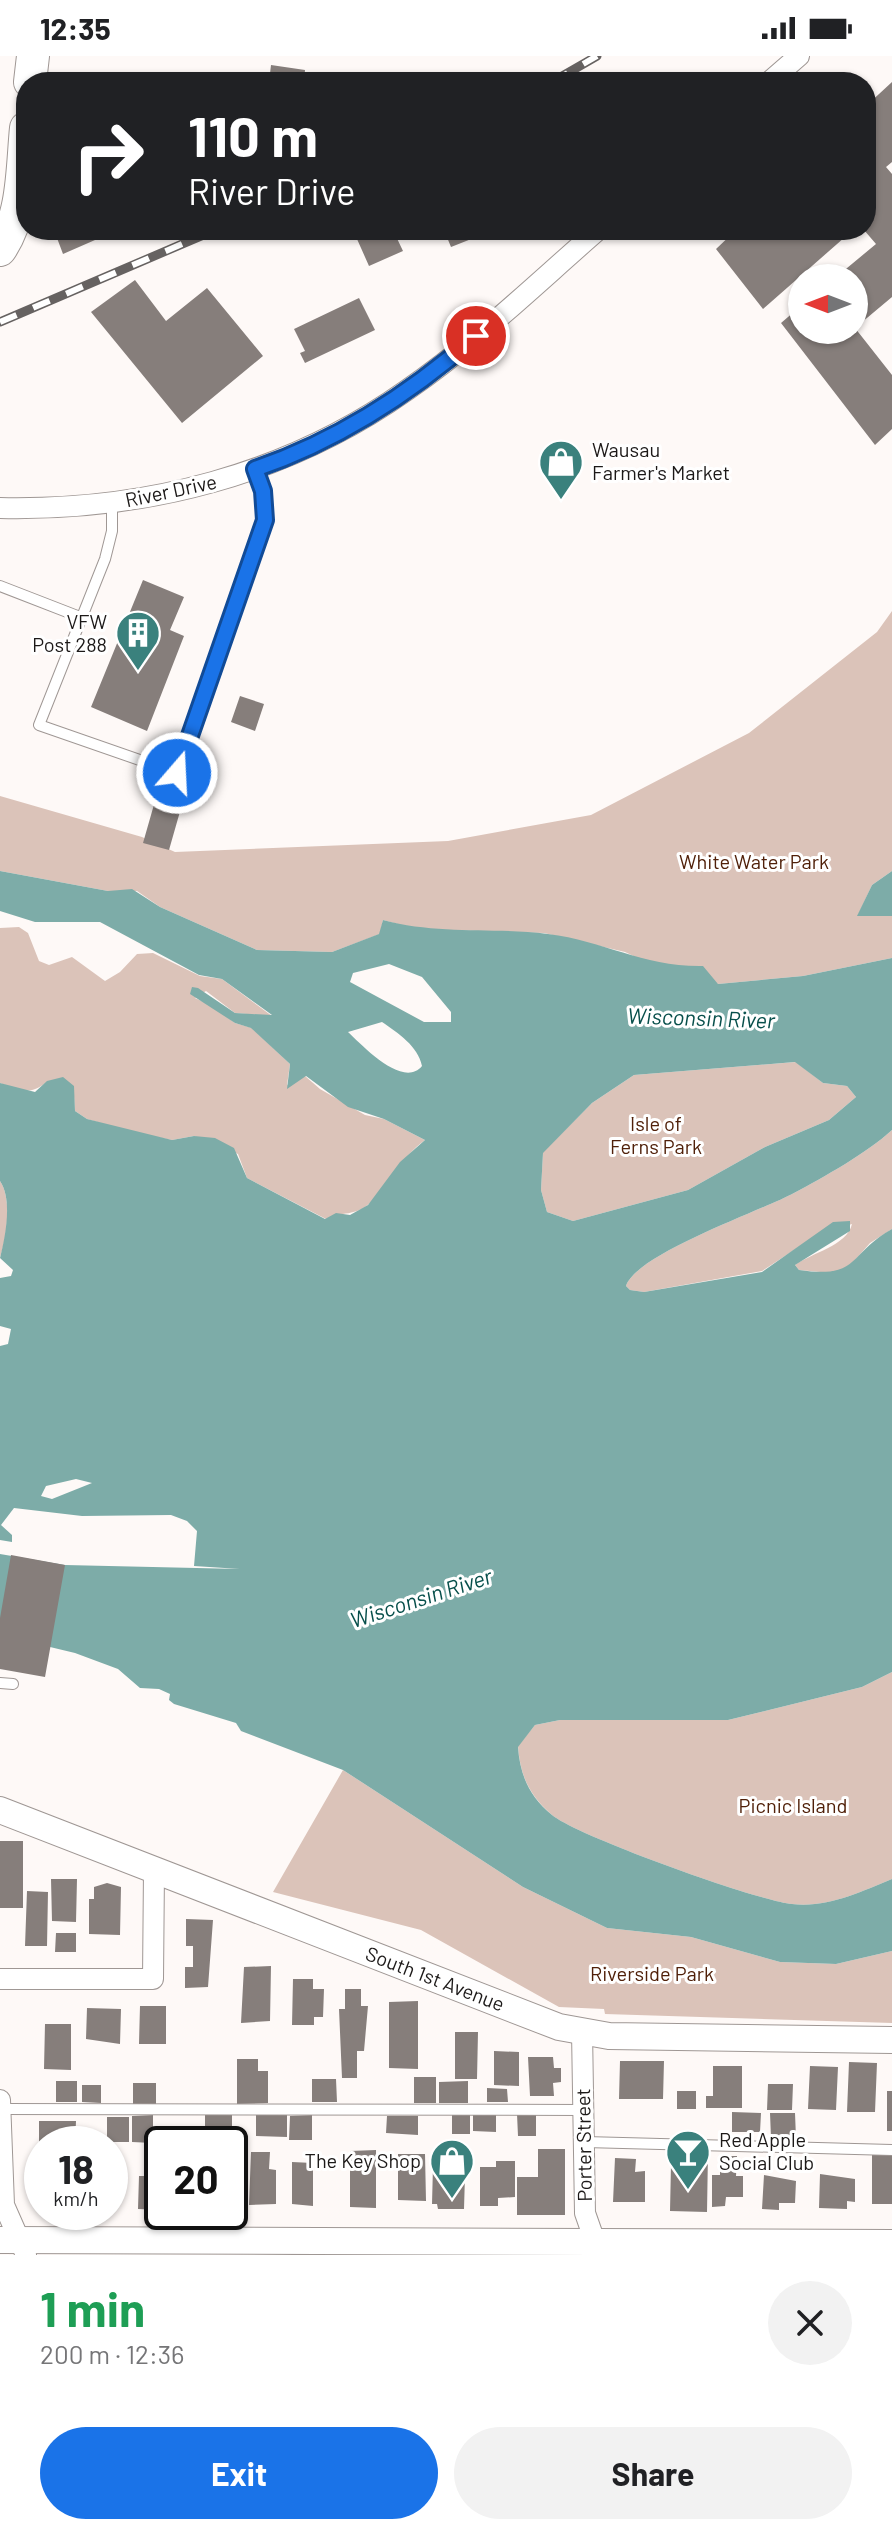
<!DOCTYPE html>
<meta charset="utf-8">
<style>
:root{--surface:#fff;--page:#f2f2f2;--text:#202124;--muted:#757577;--accent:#1a73e8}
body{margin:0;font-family:Barlow,sans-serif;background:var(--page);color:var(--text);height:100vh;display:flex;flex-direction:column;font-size:30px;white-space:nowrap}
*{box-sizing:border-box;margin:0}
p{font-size:26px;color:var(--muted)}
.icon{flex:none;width:44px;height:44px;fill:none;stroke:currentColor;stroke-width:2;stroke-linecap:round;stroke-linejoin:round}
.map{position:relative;height:2199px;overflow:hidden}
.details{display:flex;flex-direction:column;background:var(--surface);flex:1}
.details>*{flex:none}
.hud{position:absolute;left:16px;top:16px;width:860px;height:168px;border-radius:32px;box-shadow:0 2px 6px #0004;background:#202124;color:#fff;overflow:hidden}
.needle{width:52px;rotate:270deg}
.buttons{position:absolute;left:788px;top:208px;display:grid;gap:16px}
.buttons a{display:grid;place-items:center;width:80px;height:80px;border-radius:50%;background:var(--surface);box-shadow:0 2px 6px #0004;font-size:40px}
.speed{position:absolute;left:24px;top:2070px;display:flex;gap:16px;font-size:40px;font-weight:700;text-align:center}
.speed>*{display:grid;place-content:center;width:104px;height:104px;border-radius:50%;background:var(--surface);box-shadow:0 2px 6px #0004;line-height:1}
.speed small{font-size:20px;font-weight:400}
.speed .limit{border:4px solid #111;border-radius:12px;background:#fff;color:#111}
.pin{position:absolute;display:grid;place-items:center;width:68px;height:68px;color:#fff;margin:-34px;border:4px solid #fff;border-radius:50%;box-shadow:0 2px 8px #0007}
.me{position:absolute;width:88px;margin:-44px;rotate:19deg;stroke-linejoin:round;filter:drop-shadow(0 0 6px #0008)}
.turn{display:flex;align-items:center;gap:28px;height:168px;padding:0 40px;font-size:36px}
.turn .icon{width:104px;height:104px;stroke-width:2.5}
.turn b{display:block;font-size:56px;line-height:68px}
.round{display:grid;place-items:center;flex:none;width:84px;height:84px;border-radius:42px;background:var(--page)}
.head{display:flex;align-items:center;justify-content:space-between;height:136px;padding:0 40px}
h1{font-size:48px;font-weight:700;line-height:60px;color:#1e9e55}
.cta{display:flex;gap:16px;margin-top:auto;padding:16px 40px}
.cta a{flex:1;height:92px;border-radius:48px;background:var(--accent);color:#fff;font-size:32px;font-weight:700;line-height:92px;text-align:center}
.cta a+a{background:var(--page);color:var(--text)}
.status{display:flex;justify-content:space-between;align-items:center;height:56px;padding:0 40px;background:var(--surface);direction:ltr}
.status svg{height:22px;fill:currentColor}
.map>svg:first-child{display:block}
.green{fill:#dbc3b9}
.water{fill:#7daca8;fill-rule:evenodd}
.building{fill:#867e7b}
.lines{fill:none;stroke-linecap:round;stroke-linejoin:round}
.service-casing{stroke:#9f9794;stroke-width:12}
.minor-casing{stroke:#9f9794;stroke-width:22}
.tertiary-casing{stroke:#9f9794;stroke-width:28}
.primary-casing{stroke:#9f9794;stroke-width:34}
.service{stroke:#fff;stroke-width:10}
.minor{stroke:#fff;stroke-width:20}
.tertiary{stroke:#fff;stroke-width:26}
.primary{stroke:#fff;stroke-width:32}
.rail-casing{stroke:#666261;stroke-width:9}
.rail{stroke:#fff;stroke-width:6;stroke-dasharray:18;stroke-linecap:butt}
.route-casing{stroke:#114b97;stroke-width:20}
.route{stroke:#1a73e8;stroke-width:14}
.labels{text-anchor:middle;stroke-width:6;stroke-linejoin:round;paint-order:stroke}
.poi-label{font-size:20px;fill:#1c1918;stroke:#fff;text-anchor:start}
.street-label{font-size:20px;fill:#1c1918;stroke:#fff}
.park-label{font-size:20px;fill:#502009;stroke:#fff}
.water-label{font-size:22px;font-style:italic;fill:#074f4b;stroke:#fff}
</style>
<div class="status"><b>12:35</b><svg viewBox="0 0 49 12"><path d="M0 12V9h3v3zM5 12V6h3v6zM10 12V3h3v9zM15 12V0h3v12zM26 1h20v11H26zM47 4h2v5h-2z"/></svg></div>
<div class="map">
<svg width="892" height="2199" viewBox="0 0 892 2199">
<rect width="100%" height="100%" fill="#fef9f7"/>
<path class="green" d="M892,555v260l-20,14 -14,30 34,1v42l-89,18 -85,8 -40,-18 -34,-5 -19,-9 -81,-19 -128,-4 -33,-9 -3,14 -48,18 -75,-2 -97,-43 -23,-16h-29l-108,-20v-75l142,41 33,15 273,-11 143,-26 158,-82 128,-101z
M19,871l9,6 11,28 10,4 23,-8 33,24 15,-9 17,-18 16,-1 47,23 22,3 50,37 -37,-3 -29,-22 -11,7 17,8 23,17 17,5 38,36 -3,21 18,-9 15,13 45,26 19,4 41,21c-25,18 -33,42 -54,62 -15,15 -30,9 -45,17l-79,-41 -9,-24 -44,-18 -22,4 -41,-8 -44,-13 -12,-8 -1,-15 -26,-15c-18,15 -28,10 -48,2v-155z
M796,1006l27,21 24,3 9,11 -27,23 -64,27 -77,43 -115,31 -26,-9 -6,-22 2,-38 49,-49 42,-28z
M892,1074v99l-22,14 -22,25 -17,5 -32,-3 -4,-5c16,-12 52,-19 57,-41l-35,11 -55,36 -118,21 -14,-2 -4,-4c10,-32 135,-75 168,-93 30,-16 73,-40 98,-63z
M0,1125c12,17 7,57 0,76z
M892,1616v207c-32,13 -64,29 -100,25 -34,-3 -215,-68 -240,-89 -23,-20 -32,-40 -34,-69l17,-21 25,-5h168l134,-33z
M343,1714l180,117 84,41 84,9 89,25 56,2 56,-13v72l-287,-9 -1,-5 -45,-2 -138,-77 -148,-38z"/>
<path class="water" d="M0,815l108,20 24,-2 28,18 97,43 75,2 47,-18 4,-14c55,15 109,7 165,14 57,7 95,33 155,32l15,18 85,-8 89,-18v172c-25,23 -68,47 -98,63 -33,18 -158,61 -168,93l4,4 14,2 118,-20 71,-50 17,-1v10l-55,34 4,5c62,9 48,-16 93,-41v443l-30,15 -134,33h-168l-25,5 -17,22c2,28 11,49 34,68 25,21 206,86 240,89 36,4 68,-12 100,-25v72l-56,13 -56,-2 -89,-25 -84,-9 -84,-41 -180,-117 -102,-39 -5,-8 -62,-19 -5,-4 1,-6 -11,-5 -19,-1 -22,-19 -43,-16 -75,-18v-81l65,11 175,4 -46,-3 3,-35 -10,-10 -16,-6 -89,1 -68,-8 -13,17 11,10v7l-12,-2v-194l8,-2 3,-15 -11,-3v-48l11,-2 2,-6 -13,-12c5,-20 13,-58 0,-77v-98l35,9 12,-11 16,-4 11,9 1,25 12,8 85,21 22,-4 21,2 19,10 13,30 78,41 11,-6 14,2 18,-10 32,-43 25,-22 -41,-21 -36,-12 -42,-31 -19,13 3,-25 -39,-36 -16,-5 -45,-29 2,-7 6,1 37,25 37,2 -50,-36 -23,-4 -99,-53h-65l-35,-11zM389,908l33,13 29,35v10h-27l-74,-40 3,-9zM382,966c16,11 36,24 40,44 -19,23 -59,-20 -74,-34zM795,1006l28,21 24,3 9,11 -27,23 -64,27 -77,43 -115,31 -26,-9 -6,-22 2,-37 49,-50 42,-28zM76,1423l16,4 -40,16 -11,-3 5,-10z
M892,815v45h-35l15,-31z"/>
<path class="building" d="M271,9l34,5 -1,12h-35z
M892,26v80l-6,5 6,7v123l-37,31 37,47v54l-17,16 -94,-122 21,-18v25h52v-52h-19l41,-34 -12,-14 2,-124z
M54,174h56l1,3 -48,21z
M353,174h40l10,21 -34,15z
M444,174h50l-43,17z
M736,174h117l-90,79 -47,-60z
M135,224l31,41 41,-33 56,68 -81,67 -91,-111z
M359,242l16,32 -70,33 -5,-10 5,-2 -11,-22z
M143,524l41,17 -14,33 14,6 -37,95 -56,-24z
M240,640l24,8 -9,27 -24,-9z
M159,731l26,7 -16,56 -26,-7z
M11,1499l54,10 -20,112 -45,-8v-51z
M0,1785h23v67h-23z
M51,1823h26l-1,43 -24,-1z
M107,1827l14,4 -1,48 -31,-1v-35h5v-12z
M27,1835l21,1 -1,54h-22z
M186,1863l27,1 -5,67 -23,1v-21h8v-21h-7z
M56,1877h20v19h-21z
M271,1910l-1,55 -29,2 3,-56z
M293,1923h20v10h11l-1,28h-9v8h-22z
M345,1933h16v17h7l-4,45h-7v27h-15l-3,-69h6z
M418,1945v68l-29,-1v-66z
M140,1950h26v38h-27z
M87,1952l34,1 -1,35 -34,-5z
M45,1968h26v46l-27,-1z
M455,1976h23l-1,47h-22z
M494,1995l25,1v34l-25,-1z
M528,2001h25l1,11h7v14l-8,1 1,13h-24z
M237,2003h21v12h10v32l-31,1z
M620,2005h44l-1,38h-44z
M849,2006l28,1 -2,49h-28z
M713,2010h29v42h-36v-12h7z
M810,2010l28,1 -2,43 -28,-1z
M414,2021h22v26h-22z
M312,2023h24l1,23h-25z
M56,2025h21v21h-21z
M468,2025v22h-29v-21z
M133,2027h23v21h-23z
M768,2028h25l-1,26h-25z
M82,2029h19v18l-19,-1z
M487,2032l20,1 1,13h-21z
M677,2035h19v18h-19z
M887,2035h5v40h-5z
M732,2056l29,1 -1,19h-28z
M770,2057h25l1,25h-25z
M256,2058l31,1v22l-31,-1z
M452,2058h18v20h-18z
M473,2058h23v18l-23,-1z
M517,2058h19v22h-18z
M153,2059v28l-21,-1v-26z
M205,2059h27v19l-27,-1z
M312,2059v25h-23l1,-24z
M387,2060h31v19l-32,-2z
M107,2061h22v25h-22z
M39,2065h37l-1,23h-36z
M538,2093h27v66h-48v-38h21z
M376,2094v58l-26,-1v-56z
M251,2096h19l-1,17 7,1v34l-27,1z
M688,2096h20l-1,60 -37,-1 1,-46h16z
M872,2097h20v51h-20z
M398,2098h27l1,47 -28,-1z
M720,2100h17l-1,20h7v21h-17l-1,9 -13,1v-32h8z
M615,2102l21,1 -1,13 10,-1v31h-32z
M496,2105h19v36l-17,1v8h-18v-39h16z
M292,2106l21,1v43l-21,-2z
M433,2110l20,1 -1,8h13l-1,34h-26l-1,-5h-5z
M35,2113h7v41h-7z
M110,2116l8,1v28l-8,-1z
M820,2118l35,5v23l-8,-1v8l-28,-1z
M764,2119l32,6 -1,22h-16v7l-17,-1z
M139,2120h23v34l-24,-1z"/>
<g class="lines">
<g class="service-casing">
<path id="service" d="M112,448v27l-7,28 -66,166 138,48 88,-253 -2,-29 -8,-22
M0,530l80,31
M0,1627l13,1
M0,2053l584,1
M585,2086l307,8"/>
</g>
<g class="minor-casing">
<path id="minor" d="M769,26l30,-26
M0,452c145,3 287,-33 407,-118 68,-47 129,-106 191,-160
M0,1923h153l1,-109
M582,1975l3,182 14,40
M0,2044l4,105 22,50"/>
</g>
<g class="tertiary-casing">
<path id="tertiary" d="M0,1754l559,217 50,9 283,4
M0,2184l892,3"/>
</g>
<g class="primary-casing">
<path id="primary" d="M30,26l3,-26
M0,194c24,-35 22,-82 26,-122"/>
</g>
<use href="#service" class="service"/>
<use href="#minor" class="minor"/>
<use href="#tertiary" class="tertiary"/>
<use href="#primary" class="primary"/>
<g class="rail-casing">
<path id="rail" d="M552,26l45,-26
M0,266l215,-92"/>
</g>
<use href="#rail" class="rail"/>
</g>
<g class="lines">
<g class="route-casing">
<path id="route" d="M177,717l88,-253 -2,-29 -8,-22c82,-28 156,-76 221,-133"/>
</g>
<use href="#route" class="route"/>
</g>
<defs>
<g id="shop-pin" transform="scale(2.3)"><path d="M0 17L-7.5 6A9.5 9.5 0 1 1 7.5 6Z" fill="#3a817d" stroke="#fff"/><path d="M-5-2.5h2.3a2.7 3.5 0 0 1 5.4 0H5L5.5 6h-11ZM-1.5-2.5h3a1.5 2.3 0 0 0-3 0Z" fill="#fff"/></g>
<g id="building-pin" transform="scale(2.3)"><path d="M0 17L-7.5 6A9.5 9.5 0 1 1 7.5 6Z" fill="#3a817d" stroke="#fff"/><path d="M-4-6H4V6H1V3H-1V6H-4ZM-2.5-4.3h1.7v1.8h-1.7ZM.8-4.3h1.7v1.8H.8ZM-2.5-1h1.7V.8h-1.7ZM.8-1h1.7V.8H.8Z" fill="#fff"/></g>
<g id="bar-pin" transform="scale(2.3)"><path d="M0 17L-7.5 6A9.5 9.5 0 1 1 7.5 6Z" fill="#3a817d" stroke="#fff"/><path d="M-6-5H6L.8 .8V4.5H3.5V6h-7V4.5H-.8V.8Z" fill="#fff"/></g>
</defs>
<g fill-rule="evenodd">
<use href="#shop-pin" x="561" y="406"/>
<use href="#building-pin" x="138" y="577"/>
<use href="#bar-pin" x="688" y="2096"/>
<use href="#shop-pin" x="452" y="2105"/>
</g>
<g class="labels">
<g class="poi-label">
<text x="592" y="401">Wausau<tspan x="592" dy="23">Farmer's Market</tspan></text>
<text x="107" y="573" text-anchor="end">VFW<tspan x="107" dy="23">Post 288</tspan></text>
<text x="719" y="2091">Red Apple<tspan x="719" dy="23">Social Club</tspan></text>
<text x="421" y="2112" text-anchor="end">The Key Shop</text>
</g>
<g class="street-label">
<text transform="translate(171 435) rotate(-12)" y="7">River Drive</text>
<text transform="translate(435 1923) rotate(21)" y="7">South 1st Avenue</text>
<text transform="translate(584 2089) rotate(-91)" y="7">Porter Street</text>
</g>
<g class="park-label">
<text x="754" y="813">White Water Park</text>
<text x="656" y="1075">Isle of<tspan x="656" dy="23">Ferns Park</tspan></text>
<text x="793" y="1757">Picnic Island</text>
<text x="652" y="1925">Riverside Park</text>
</g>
<g class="water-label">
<text transform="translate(701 962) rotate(2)" y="8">Wisconsin River</text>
<text transform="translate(421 1542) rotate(-18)" y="8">Wisconsin River</text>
</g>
</g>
</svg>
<div class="buttons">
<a><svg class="needle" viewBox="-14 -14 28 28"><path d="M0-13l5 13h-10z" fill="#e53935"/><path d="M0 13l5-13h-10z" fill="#757577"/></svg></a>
</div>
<div class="speed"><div>18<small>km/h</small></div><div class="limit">20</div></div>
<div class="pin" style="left:476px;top:280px;background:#d93025"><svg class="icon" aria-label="arrive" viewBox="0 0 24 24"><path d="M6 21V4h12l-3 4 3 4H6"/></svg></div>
<svg class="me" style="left:177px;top:717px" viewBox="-20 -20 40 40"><circle r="17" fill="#1a73e8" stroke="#fff" stroke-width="3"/><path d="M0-11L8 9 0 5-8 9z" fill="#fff"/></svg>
<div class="hud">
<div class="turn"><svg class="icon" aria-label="right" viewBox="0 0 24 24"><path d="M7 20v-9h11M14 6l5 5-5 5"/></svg><div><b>110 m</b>River Drive</div></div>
</div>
</div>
<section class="details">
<div class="head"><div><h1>1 min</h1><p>200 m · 12:36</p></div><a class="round"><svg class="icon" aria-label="close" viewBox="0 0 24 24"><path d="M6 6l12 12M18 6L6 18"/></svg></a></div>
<div class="cta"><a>Exit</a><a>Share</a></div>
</section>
